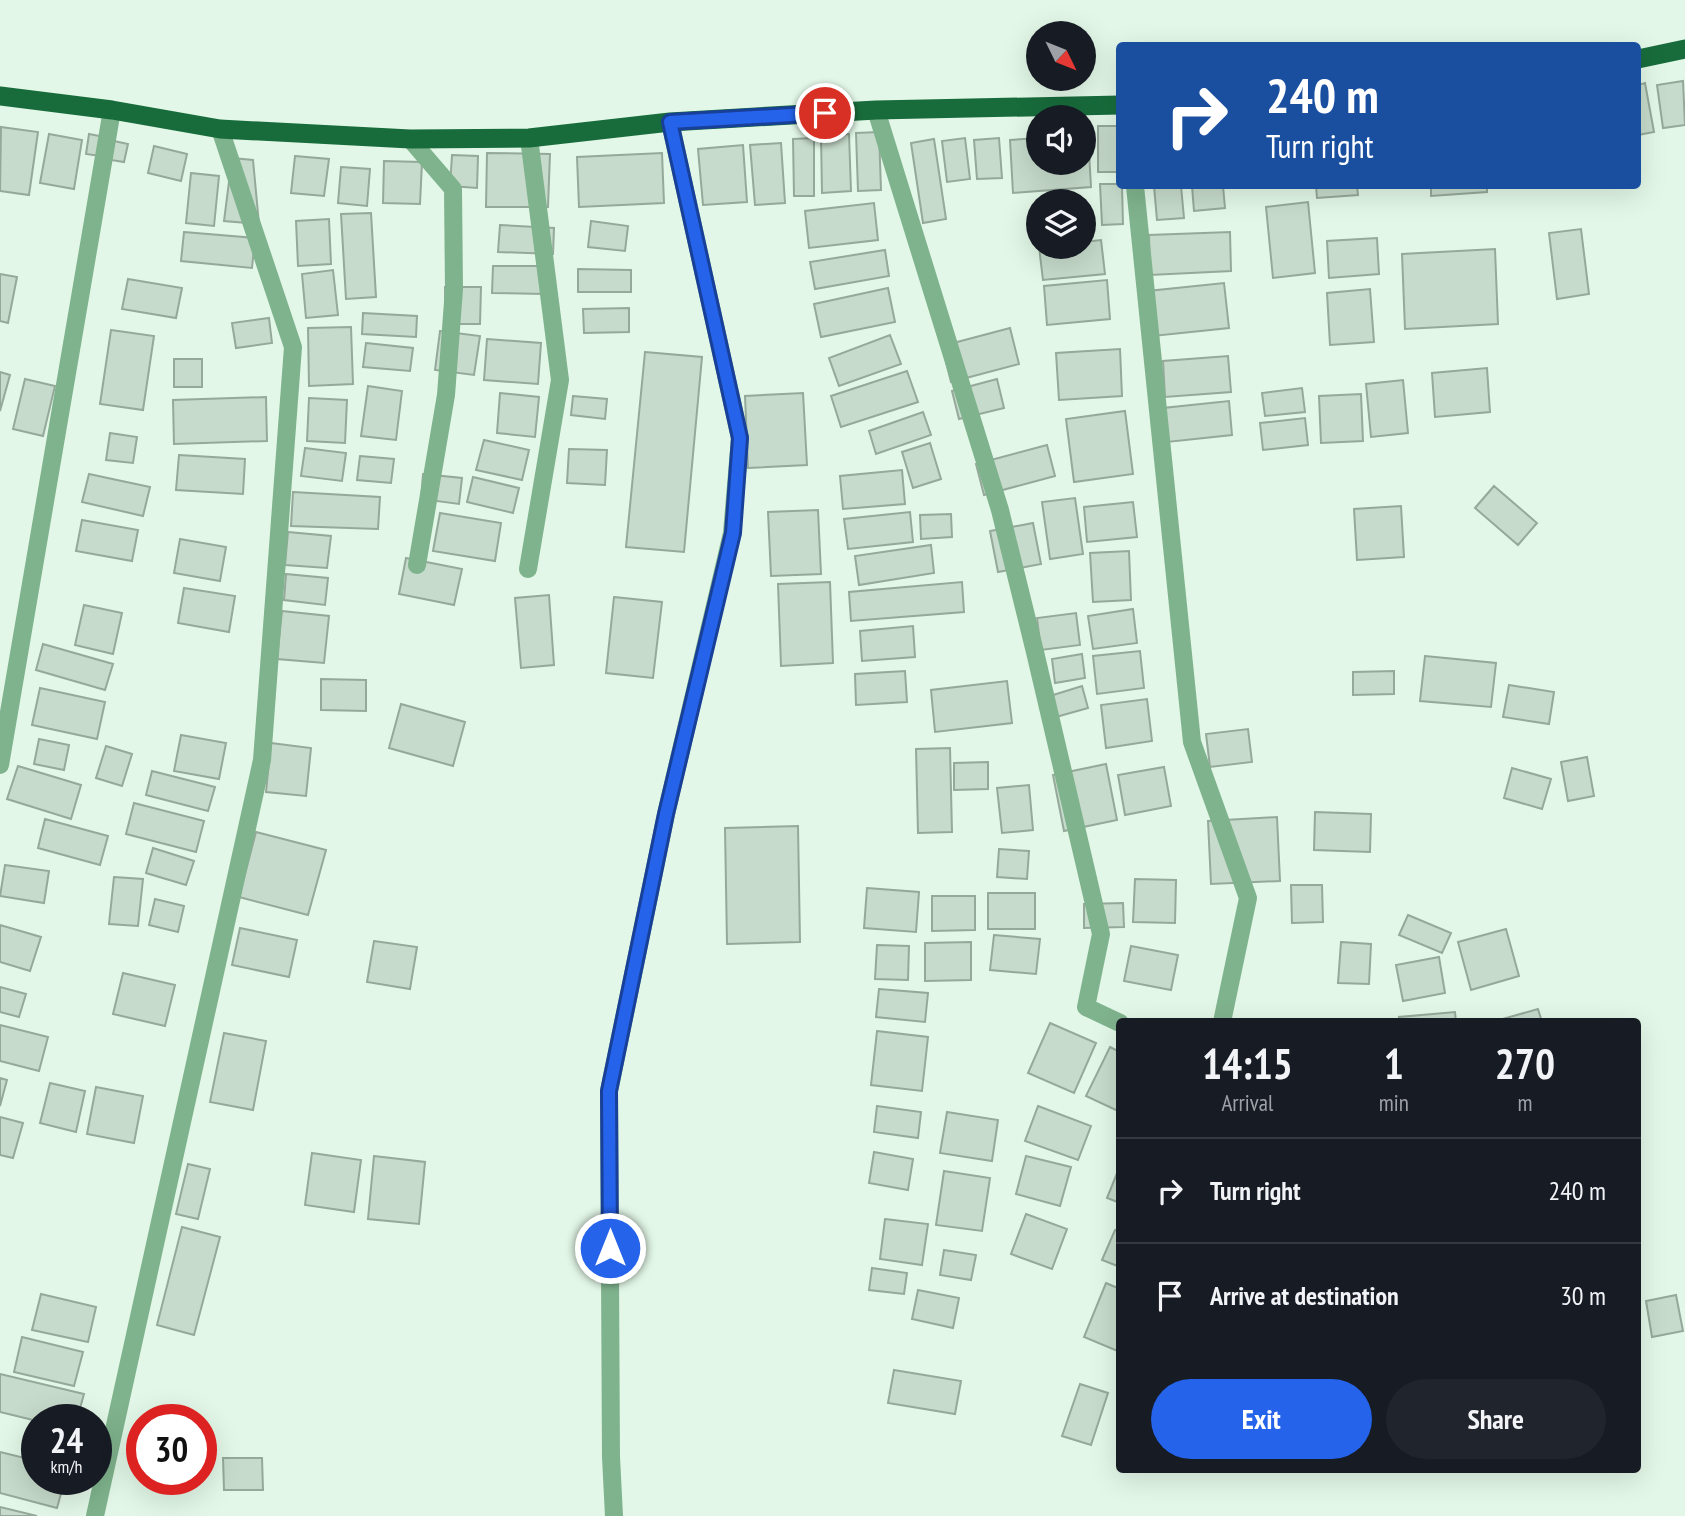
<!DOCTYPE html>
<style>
:root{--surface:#171b24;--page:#20242c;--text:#f1f3f6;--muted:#9ea1a6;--line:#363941;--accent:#2563eb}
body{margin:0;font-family:"PT Sans Narrow",sans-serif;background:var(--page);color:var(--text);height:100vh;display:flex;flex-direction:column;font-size:26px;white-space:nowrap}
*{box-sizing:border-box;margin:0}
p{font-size:23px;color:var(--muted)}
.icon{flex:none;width:38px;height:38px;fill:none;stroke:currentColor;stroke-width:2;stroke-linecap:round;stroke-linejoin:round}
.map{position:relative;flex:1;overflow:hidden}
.drawer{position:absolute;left:1116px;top:1018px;width:525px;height:455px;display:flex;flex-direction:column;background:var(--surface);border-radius:7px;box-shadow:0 7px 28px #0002}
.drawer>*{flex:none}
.top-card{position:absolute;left:1116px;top:42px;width:525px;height:147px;border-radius:7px;box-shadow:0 7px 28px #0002;background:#1a4fa0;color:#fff;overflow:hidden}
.needle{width:46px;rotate:133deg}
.controls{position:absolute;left:1026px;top:21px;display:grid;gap:14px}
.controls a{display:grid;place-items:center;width:70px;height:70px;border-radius:50%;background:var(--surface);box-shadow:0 7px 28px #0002;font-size:35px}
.speed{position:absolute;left:21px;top:1404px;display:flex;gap:14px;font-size:35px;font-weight:700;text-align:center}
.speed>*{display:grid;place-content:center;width:91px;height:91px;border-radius:50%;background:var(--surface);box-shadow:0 7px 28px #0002;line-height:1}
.speed small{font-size:18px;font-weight:400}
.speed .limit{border:10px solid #d22;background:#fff;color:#111}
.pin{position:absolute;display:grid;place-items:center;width:60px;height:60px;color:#fff;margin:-30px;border:4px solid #fff;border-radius:50%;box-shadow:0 2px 7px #0007}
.me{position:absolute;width:77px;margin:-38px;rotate:0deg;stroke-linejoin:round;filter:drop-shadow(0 0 5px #0008)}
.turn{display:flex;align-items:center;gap:24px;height:147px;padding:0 35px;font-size:32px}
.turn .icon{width:91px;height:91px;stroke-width:2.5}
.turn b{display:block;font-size:49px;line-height:60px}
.eta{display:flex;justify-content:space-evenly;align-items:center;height:119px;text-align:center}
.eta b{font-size:42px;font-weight:700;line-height:49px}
.primary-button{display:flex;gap:14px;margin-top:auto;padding:14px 35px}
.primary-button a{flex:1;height:80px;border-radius:42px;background:var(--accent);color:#fff;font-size:28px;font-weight:700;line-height:80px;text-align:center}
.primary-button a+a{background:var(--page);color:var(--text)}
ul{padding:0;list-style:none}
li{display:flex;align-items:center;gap:21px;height:105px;padding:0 35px;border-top:2px solid var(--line)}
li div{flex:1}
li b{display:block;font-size:26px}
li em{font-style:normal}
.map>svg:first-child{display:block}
.building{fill:#c6dbcb;stroke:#95a99a;stroke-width:2}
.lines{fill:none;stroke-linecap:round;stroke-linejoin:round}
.minor{stroke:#7fb38d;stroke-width:18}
.trunk{stroke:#186c3c;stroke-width:19}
.route-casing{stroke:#184099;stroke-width:18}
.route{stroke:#2563eb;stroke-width:12}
</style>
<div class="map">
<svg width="1685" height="1516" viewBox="0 0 1685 1516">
<rect width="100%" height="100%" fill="#e2f7e7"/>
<path class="building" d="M1683,81l2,44 -22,3 -6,-43z
M1645,83l9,49 -16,3v-50z
M1098,126h22v46h-22z
M1,127l37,5 -9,63 -29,-4z
M879,132l2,58 -23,1 -2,-58z
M49,134l33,6 -8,49 -34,-6z
M89,134l21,4 -3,19 -21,-3z
M849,134l2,57 -29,2 -1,-57z
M1083,135h5l3,52 -78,6 -3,-53 28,-2v25h45z
M814,138v58h-20l-1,-57z
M965,138l5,41 -23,3 -5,-41z
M999,138l3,40 -25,1 -3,-39z
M934,139l12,80 -23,4 -12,-80z
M114,141l14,3 -4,18 -13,-2z
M781,143l4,60 -30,2 -5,-60z
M743,145l4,57 -44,3 -5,-56z
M154,146l33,8 -6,27 -33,-8z
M487,153l63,1 -2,53h-62z
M662,153l2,50 -85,4 -2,-50z
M452,155l26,1 -1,32 -27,-2z
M295,156l34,3 -5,37 -33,-3z
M232,158l21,2 6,64 -35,-3z
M384,161l38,1 -2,42 -37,-1z
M341,167l29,2 -3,37 -29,-3z
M191,173l28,3 -5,50 -28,-3z
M1100,184h20l2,2 1,38 -21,1z
M1154,186h27l3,32 -27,2z
M1192,186h31l2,22 -31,3z
M1316,186h41l1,9 -41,3z
M1431,186h56v6l-56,4z
M1308,202l7,71 -42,5 -7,-71z
M874,203l4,37 -69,8 -4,-37z
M371,213l5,84 -30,2 -5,-85z
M329,219l2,45 -33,2 -2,-45z
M591,221l37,5 -3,25 -37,-4z
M500,225l54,3 -1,26 -55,-2z
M1581,229l8,65 -32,5 -8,-66z
M184,232l71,6 -3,30 -71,-7z
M1230,232l1,39 -81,4 -1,-40z
M1377,238l2,36 -50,4 -2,-37z
M1101,240l4,34 -62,6 -4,-33h44v-5z
M1495,249l3,75 -93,5 -3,-75z
M885,250l4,26 -74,13 -5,-27z
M493,266h52v28l-53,-1z
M578,269l53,1v22h-53z
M333,270l5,45 -32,3 -4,-44z
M0,274l17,3 -9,46 -8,-2z
M128,279l54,9 -6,30 -54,-9z
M1107,280l3,39 -63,6 -3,-39z
M1224,283l5,45 -76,8 -5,-45z
M445,287h36l-1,37h-35z
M888,288l7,34 -74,15 -7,-33z
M1370,289l4,53 -44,3 -3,-52z
M629,308v24l-45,1 -1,-24z
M363,313l54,3 -1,21 -54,-3z
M269,318l3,25 -36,5 -4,-25z
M351,327l2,57 -44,2 -1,-58z
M1010,328l9,36 -68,18 -9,-36z
M111,330l43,6 -11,74 -43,-6z
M440,331l40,5 -6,39 -39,-5z
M890,335l11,29 -62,22 -10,-28z
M487,339l54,4 -3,41 -54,-4z
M366,343l47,5 -3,23 -47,-4z
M1120,349l2,47 -63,4 -3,-47z
M645,352l57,5 -18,195 -58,-5z
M1228,356l3,36 -66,5 -2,-36z
M174,359h28v28h-28z
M1487,368l3,44 -55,5 -3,-44z
M907,371l11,31 -77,25 -10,-31z
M0,372l10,3 -10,36z
M25,379l30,7 -12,50 -30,-7z
M997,379l7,29 -45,11 -7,-28z
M1403,380l5,53 -37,4 -5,-53z
M368,386l34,5 -6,49 -35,-4z
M1302,388l3,24 -40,4 -3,-23z
M500,393l39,4 -4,40 -38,-4z
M803,393l4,72 -59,3 -3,-72z
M1361,394l2,47 -42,2 -2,-47z
M573,396l34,3 -2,20 -34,-4z
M266,397l1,44 -93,3 -1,-44z
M309,398l38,2 -2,43 -38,-2z
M1229,401l3,34 -65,7 -4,-34z
M1125,411l8,63 -59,8 -8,-63z
M923,412l8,23 -55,19 -7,-23z
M1305,418l3,27 -45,5 -3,-27z
M110,433l27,4 -4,26 -27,-3z
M484,440l45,10 -7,30 -46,-10z
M930,443l11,36 -28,9 -11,-36z
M1047,445l8,31 -71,19 -8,-31z
M305,448l41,5 -4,28 -41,-5z
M569,449l38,1 -2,35 -38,-2z
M179,455l66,4 -2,35 -67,-4z
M360,456l34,3 -3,24 -34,-3z
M902,470l3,34 -62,5 -3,-33z
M89,474l61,13 -7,29 -61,-14z
M423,474l39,4 -3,26 -38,-5z
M473,477l46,11 -6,25 -46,-11z
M1494,486l43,37 -19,22 -43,-37z
M293,492l87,5 -2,32 -87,-3z
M1075,498l8,56 -33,5 -8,-57z
M1133,502l4,35 -50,5 -3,-35z
M1401,506l3,51 -47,3 -3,-51z
M818,510l3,64 -50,2 -3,-64z
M910,512l3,30 -65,7 -4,-30z
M440,513l61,10 -6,38 -62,-10z
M951,514l1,23 -31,2 -1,-24z
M82,520l56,10 -6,31 -56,-10z
M1033,523l8,41 -43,8 -8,-41z
M288,532l43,4 -4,32 -42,-3z
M180,539l46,8 -6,34 -46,-8z
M931,545l3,28 -75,12 -4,-29z
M1129,551l2,49 -38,2 -3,-49z
M406,558l56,11 -8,36 -55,-11z
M286,574l42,4 -3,27 -41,-5z
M830,582l3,81 -52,3 -3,-82z
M962,582l2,30 -113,9 -2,-29z
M184,588l51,8 -6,36 -51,-9z
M549,595l5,70 -33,3 -6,-70z
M614,597l48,5 -9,76 -47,-5z
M84,605l38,8 -9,41 -38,-9z
M1133,609l4,34 -44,6 -5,-33z
M282,611l47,5 -5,47 -47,-4z
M1076,613l4,32 -39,5 -4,-32z
M913,626l2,31 -53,4 -2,-30z
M43,644l70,20 -8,26 -69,-20z
M1140,651l4,37 -47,6 -4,-38z
M1082,654l3,24 -30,5 -3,-24z
M1425,656l71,7 -5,44 -71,-6z
M905,671l2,31 -51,3 -1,-31z
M1394,671v23l-41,1v-23z
M321,679l45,1v31l-45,-1z
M1007,681l5,42 -77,9 -4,-42z
M1509,685l45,7 -5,32 -46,-7z
M1082,686l6,22 -32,9 -6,-21z
M40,688l65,14 -8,37 -65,-14z
M1147,699l5,42 -46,7 -5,-43z
M401,704l64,18 -12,44 -64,-18z
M1248,729l4,33 -42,5 -4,-33z
M181,735l45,8 -7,36 -45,-8z
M39,739l30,6 -5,25 -30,-6z
M271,743l40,5 -5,48 -40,-4z
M106,746l26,8 -10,32 -26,-8z
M950,748l2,84 -34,1 -2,-84z
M1587,757l7,39 -26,5 -7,-39z
M988,762v27l-34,1v-27z
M1106,764l11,56 -53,11 -11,-56z
M18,766l63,19 -10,34 -64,-20z
M1164,767l7,39 -46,9 -7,-40z
M1512,768l39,11 -9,30 -38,-11z
M152,771l63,16 -7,24 -62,-16z
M1029,785l4,45 -31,3 -5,-45z
M134,803l70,18 -8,31 -70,-18z
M1315,812l56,2 -1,38 -56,-2z
M1277,817l3,64 -69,3 -3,-63z
M45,819l63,17 -8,29 -62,-17z
M798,826l2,116 -73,2 -2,-116z
M256,832l70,18 -18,65 -69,-18z
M153,848l41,13 -8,24 -40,-12z
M999,849l30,2 -2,28 -30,-2z
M5,865l44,6 -5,32 -44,-7z
M114,877l29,2 -5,47 -29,-2z
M1135,879l41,1 -1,43 -42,-1z
M1291,885h31l1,37 -31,1z
M867,888l52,4 -3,40 -52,-4z
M988,893h47v36h-47z
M932,896h43v34l-43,1z
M155,899l29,7 -6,26 -29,-7z
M1123,903l1,24 -40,1v-24z
M1408,915l43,18 -9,20 -43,-18z
M0,925l41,12 -11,34 -30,-9z
M240,928l57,12 -8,37 -57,-12z
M1506,929l13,47 -48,14 -13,-48z
M994,935l46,4 -4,35 -46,-4z
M374,941l43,6 -7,42 -43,-7z
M971,942v38l-46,1v-38z
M1341,942l30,2 -2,40 -31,-1z
M877,945l32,1 -1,34 -33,-1z
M1131,946l47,9 -7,35 -47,-9z
M1439,957l6,36 -42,8 -7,-36z
M123,973l52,12 -10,41 -52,-12z
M0,987l26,7 -7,23 -19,-5z
M879,989l49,4 -3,29 -49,-5z
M1538,1009l4,13h-50z
M1455,1012l1,10h-56l-1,-5z
M1050,1023l46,20 -22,50 -46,-20z
M0,1025l48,12 -9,34 -39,-10z
M877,1031l51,6 -6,54 -51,-6z
M224,1033l42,8 -13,69 -43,-8z
M1110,1047l10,5v60l-34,-16z
M0,1078l7,2 -7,26z
M50,1083l35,8 -9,41 -36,-9z
M96,1087l47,9 -9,47 -47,-9z
M877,1106l44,6 -3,26 -44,-6z
M1038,1106l53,20 -13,34 -53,-19z
M947,1112l51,8 -6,41 -52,-8z
M0,1117l23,6 -10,35 -13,-3z
M874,1152l39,7 -5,31 -39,-7z
M312,1153l49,7 -7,52 -49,-7z
M374,1156l51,6 -6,62 -51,-5z
M1026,1156l45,11 -11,39 -44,-12z
M188,1164l22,5 -12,50 -22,-5z
M1120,1166v37l-13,-5z
M944,1171l46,7 -8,53 -46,-6z
M1026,1214l41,15 -15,40 -41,-15z
M885,1219l43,5 -6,41 -42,-6z
M182,1227l38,10 -26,98 -37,-10z
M1115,1230l5,2v35l-18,-7z
M944,1250l32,5 -5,25 -31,-5z
M872,1268l35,5 -3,21 -35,-4z
M1106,1283l14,6v63l-36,-15z
M918,1290l41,8 -6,30 -41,-9z
M41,1294l55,13 -8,35 -56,-12z
M1676,1295l7,36 -31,6 -6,-36z
M22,1337l61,15 -9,34 -60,-14z
M894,1370l67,11 -6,33 -67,-11z
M0,1374l84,20 -7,25 -40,2 -37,-9z
M1080,1384l28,9 -17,52 -29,-9z
M0,1452l37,9v18h28l-8,29 -57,-15z
M223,1458h39l1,32h-39z
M0,1507l37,9h-37z"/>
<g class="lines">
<path class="minor" d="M876,110l124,400 35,142 66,282 -15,73 34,16
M410,139l43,50 1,100 -8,106 -29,170
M1135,186l57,556 56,156 -26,124
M528,569l32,-189 -31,-242
M0,765l112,-655
M95,1516l167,-756 31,-413 -73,-218
M614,1516l-3,-59 -2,-366 57,-277 66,-281 8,-95 -70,-316"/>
<path class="trunk" d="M1638,59l47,-10
M0,96l112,14 108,19 190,10 119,-1 141,-16 206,-12 244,-5"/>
</g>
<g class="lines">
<g class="route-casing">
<path id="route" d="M610,1248l-1,-157 57,-277 67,-281 7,-95 -70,-316 155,-9"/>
</g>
<use href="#route" class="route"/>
</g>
</svg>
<div class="controls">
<a><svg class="needle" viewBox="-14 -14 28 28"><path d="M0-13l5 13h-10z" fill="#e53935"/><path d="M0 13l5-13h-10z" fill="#9ea1a6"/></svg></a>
<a><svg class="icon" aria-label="sound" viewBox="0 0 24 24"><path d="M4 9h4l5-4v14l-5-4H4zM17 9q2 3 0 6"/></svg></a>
<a><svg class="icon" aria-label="layers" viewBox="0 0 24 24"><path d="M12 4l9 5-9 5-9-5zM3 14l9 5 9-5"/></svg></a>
</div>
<div class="speed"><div>24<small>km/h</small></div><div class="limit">30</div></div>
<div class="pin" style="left:825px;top:113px;background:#d93025"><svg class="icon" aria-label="arrive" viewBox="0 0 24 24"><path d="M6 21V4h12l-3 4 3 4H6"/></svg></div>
<svg class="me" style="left:610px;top:1248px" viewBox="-20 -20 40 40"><circle r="17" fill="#2563eb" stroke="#fff" stroke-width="3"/><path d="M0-11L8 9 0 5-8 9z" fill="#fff"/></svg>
<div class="top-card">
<div class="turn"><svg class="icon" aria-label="right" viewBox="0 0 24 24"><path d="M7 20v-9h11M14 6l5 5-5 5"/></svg><div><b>240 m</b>Turn right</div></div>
</div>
<section class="drawer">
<div class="eta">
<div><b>14:15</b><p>Arrival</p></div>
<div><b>1</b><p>min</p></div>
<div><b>270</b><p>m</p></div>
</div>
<ul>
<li><svg class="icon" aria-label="right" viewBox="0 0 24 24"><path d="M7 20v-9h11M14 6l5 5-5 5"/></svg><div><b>Turn right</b></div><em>240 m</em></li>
<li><svg class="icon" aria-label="arrive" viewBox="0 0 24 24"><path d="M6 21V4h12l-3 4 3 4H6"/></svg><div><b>Arrive at destination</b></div><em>30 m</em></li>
</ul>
<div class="primary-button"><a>Exit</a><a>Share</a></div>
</section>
</div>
